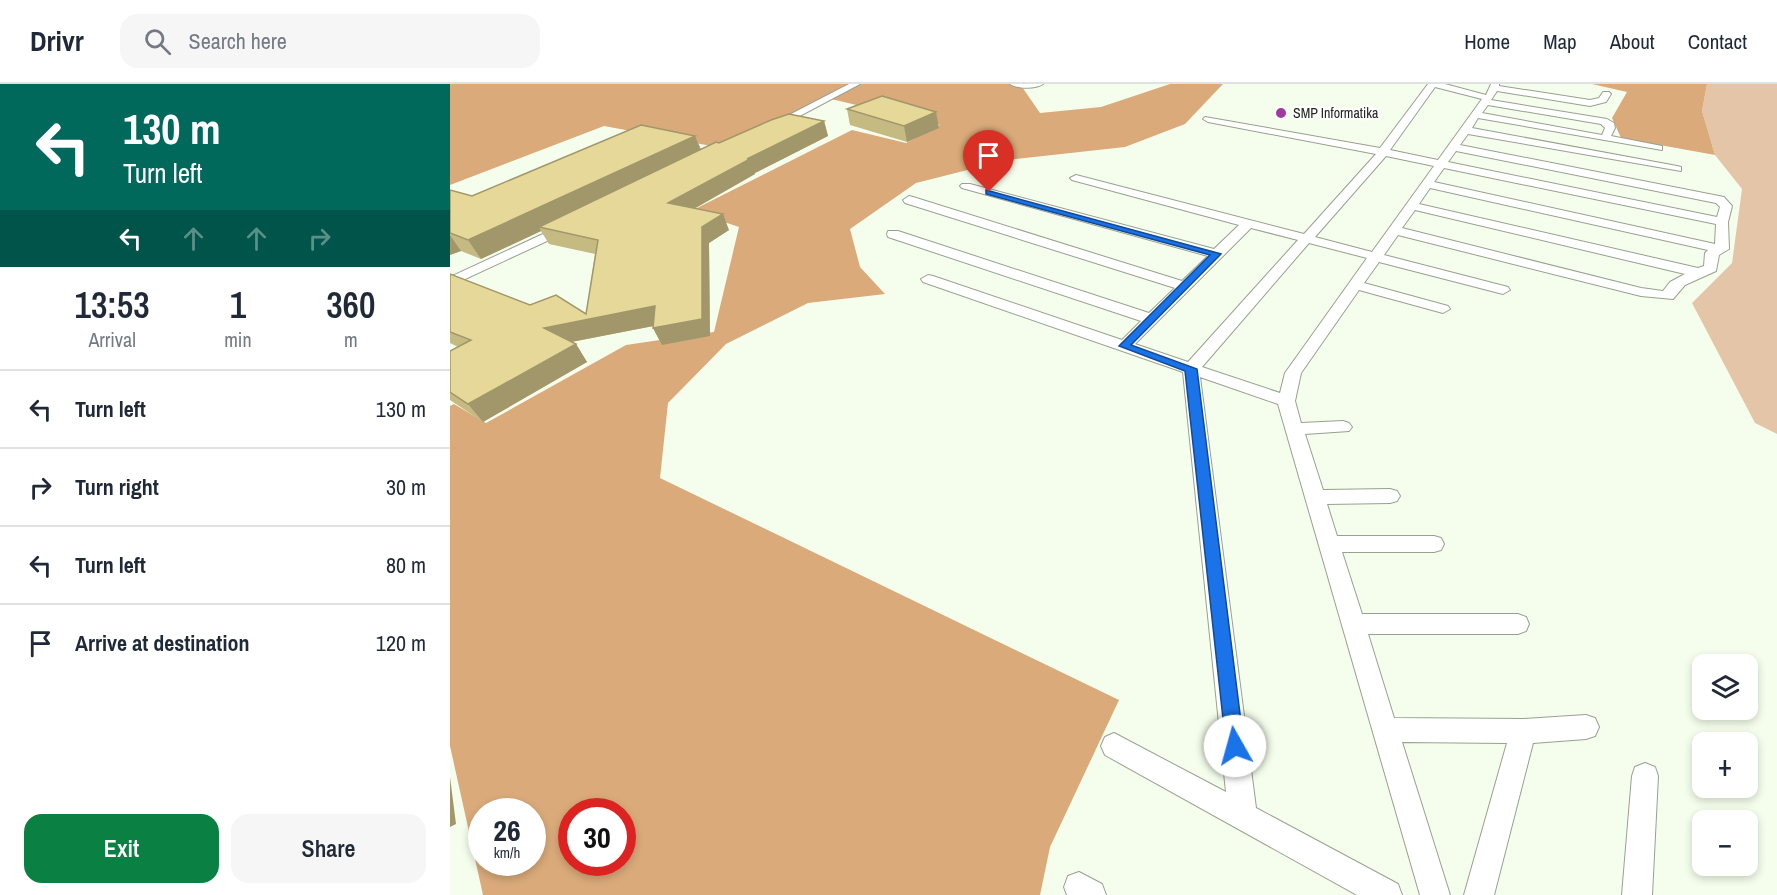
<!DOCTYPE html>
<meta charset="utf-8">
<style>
:root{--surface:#fff;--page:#f6f6f7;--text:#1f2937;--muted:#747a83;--line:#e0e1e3;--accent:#0b8043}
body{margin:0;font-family:"Archivo Narrow",sans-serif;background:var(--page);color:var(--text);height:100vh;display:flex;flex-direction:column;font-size:22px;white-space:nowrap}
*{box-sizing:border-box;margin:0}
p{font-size:20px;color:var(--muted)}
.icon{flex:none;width:33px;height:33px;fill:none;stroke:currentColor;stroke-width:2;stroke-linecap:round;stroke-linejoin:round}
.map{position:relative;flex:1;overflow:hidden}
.drawer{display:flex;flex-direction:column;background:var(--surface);width:450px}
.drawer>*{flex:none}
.hud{background:#00695c;color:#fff;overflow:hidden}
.tools{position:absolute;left:1242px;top:570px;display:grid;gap:12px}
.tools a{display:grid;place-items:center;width:66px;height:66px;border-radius:12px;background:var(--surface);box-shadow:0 3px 9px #0003;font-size:30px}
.speed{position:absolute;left:18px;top:714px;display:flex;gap:12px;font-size:30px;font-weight:700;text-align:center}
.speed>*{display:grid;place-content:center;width:78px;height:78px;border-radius:50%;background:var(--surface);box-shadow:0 3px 9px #0003;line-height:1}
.speed small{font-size:15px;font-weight:400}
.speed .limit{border:9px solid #d22;background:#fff;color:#111}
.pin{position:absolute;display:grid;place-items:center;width:51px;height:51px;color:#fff;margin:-62px -26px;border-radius:50% 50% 50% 0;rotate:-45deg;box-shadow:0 0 6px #0007}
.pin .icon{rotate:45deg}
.me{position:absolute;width:66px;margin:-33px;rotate:353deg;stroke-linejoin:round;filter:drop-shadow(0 0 4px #0008)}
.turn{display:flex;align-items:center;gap:21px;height:126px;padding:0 24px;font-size:27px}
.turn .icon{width:78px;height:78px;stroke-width:2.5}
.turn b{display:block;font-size:42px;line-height:51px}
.lanes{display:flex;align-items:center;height:57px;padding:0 24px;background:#0003;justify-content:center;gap:30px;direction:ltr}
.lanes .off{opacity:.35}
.eta{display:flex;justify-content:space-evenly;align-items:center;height:102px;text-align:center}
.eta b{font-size:36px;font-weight:600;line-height:42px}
.cta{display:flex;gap:12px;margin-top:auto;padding:12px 24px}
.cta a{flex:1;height:69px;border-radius:18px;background:var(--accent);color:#fff;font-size:24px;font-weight:600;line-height:69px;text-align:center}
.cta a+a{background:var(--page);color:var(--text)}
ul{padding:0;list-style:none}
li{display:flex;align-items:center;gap:18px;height:78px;padding:0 24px;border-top:2px solid var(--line)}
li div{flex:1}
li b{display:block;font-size:22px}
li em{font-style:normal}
header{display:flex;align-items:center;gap:36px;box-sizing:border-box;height:84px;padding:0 30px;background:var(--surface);border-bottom:2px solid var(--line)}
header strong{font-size:28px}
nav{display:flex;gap:33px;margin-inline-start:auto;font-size:21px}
.search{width:420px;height:54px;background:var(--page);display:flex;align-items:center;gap:15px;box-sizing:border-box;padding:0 21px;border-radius:18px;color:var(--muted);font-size:22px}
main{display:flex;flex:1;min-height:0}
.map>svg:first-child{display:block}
.green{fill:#e5c5a7}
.forest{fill:#daaa7a;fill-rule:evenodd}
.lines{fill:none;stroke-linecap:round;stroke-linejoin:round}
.street-casing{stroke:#98a190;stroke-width:2}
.street{fill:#fff;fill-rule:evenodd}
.wall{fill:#c6ba83}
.shaded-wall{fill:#a1976a}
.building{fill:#e6d898;stroke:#a1976a;stroke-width:1.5}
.route{fill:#1a73e8;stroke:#114b97;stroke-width:1.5}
.poi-dot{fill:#a13a9e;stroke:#fff;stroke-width:2}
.labels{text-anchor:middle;stroke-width:4.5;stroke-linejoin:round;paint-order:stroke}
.far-poi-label{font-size:14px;fill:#22251e;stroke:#fff;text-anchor:start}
</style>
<header>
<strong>Drivr</strong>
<div class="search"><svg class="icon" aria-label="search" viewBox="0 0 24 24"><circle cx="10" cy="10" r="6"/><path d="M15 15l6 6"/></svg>Search here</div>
<nav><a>Home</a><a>Map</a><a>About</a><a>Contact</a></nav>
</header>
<main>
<section class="drawer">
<div class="hud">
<div class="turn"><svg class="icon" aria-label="left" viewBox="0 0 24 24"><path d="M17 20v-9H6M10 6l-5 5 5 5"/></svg><div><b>130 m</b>Turn left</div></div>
<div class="lanes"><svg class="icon" aria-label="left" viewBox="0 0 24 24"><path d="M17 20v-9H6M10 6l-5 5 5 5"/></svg><svg class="icon off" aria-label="ahead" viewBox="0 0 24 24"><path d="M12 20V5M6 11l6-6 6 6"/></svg><svg class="icon off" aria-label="ahead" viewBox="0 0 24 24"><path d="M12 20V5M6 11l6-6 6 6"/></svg><svg class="icon off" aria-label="right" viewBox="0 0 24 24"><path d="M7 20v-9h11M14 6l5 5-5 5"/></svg></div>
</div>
<div class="eta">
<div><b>13:53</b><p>Arrival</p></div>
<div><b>1</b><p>min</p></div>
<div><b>360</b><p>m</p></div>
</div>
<ul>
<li><svg class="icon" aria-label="left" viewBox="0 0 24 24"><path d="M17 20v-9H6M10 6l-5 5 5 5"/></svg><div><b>Turn left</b></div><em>130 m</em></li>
<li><svg class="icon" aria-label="right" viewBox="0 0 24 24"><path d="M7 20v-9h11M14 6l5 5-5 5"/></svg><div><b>Turn right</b></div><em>30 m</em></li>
<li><svg class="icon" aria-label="left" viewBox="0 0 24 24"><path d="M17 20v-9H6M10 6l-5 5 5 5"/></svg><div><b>Turn left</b></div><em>80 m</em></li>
<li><svg class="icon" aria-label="arrive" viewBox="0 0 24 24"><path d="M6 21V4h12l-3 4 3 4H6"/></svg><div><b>Arrive at destination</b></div><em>120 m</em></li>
</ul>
<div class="cta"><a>Exit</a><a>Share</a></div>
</section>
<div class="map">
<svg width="1327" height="811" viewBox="0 0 1327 811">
<rect width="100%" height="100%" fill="#f5feec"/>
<path class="green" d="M1257,0h70v350l-22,-11 -63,-120 40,-40 10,-74 -27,-34 -13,-44z"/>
<path class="forest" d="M0,0h570l20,29 61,-6 69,-23h53l-38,40 -60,23 -118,13 -91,23 -66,46 10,38 25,27 -77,9 -82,41 -58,59 -8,75 459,222 -69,147 -10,48h-557l-33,-149v-340l4,-2 32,19 140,-78 88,-13 25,-105 -48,-16 161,-81 54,13 34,-18 -113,-27 -105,50 -118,-22 -154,59zM32,728h50v50h-50zM122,728h50v50h-50z
M1142,0h115l-5,27 13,44 -94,-17 -9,-20 15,-26z"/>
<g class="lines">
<g class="street-casing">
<path id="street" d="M399,0h11l-83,44 -9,-2z
M560,0h33c-7,5 -26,5 -33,0z
M978,0h17l41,11 5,-11h8v2l91,14 9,-2 4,-6h6l2,2 -5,8 -16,4 -93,-15 -6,9 116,19 7,4 1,5 -4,8 51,10v4l-184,-32 -6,10 205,38 4,1v4l-213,-37 -8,11 264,52 8,9 -4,16 1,27 -10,6 -3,16 -31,14 -12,14 -32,-3 -243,-61 -14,20 124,32 2,3 -7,4 -124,-32 -15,21 84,23 2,3 -7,4 -84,-23 -58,83 -6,28 6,22 42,-2 6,2 3,4 -3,4 -44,3 18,56 67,-1 7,2 3,5 -3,5 -7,2 -63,1 10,32h97l7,2 3,6 -3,6 -7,2h-92l20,62h156l8,3 3,7 -3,7 -8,3h-150l26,84 129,1 63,-4 9,3 4,9 -4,9 -9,3 -53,4 -39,152h-30l43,-152 -105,-1 48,153h-30l-142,-491 -78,-27 56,431 142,76 4,11h-45l-252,-140 -4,-9 4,-9 9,-4 112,59 -43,-420 -260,-90 -2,-3 7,-4 5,1 189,64 19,-19 -253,-84 -1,-3 1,-3h10l251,82 26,-25 -270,-85 -2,-3 6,-4 4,1 269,84 26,-25 -246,-68 -2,-2 2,-2h8l244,65 25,-24 -167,-45 -2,-2 6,-3 228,59 72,-80 -168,-32 -5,-3 2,-2 175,31zM985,3l47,12 -44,61 -48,-10zM1038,21l113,19 4,4 -3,7 -120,-22zM1006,67l260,52 4,4 -3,10 -269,-55zM936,72l48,10 -62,86 -57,-15zM994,84l272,56 -1,20 -281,-62zM980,104l278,62 -3,3 -1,13 -6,2 -279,-64zM965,126l270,64 -15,8 -7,9 -22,-3 -239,-60zM801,144l47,12 -110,122 -53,-18zM859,159l58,15 -82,115 -5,20 -78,-26z
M119,138l6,4 -2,3 -123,57v-9z
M1195,679l10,4 3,9 -6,119h-30l10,-119 3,-9z
M629,788l23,12 4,11h-39l-3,-8 4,-11z"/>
</g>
<use href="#street" class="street"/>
</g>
<path class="wall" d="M397,25l92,19 -32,14 -57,-17z
M374,37l4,15 -73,37v1l-61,35 35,21 -20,13 1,93 -48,9 -9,-17v-2l-81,16 4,2 11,18 -104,60 -33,-22v-49l8,-4 -8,-4v-69l80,31 56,9 9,-60 -46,-10 -8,-13 -60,28 -20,-8 -11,4v-65l22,6 223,-60 6,13 18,-6z"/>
<path class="shaded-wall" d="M486,28l3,16 -32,14 -3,-16z
M374,37l4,15 -73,37v1l-79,45 -8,-16 79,-44z
M245,52l7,17 -163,74 2,4 -60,28 -13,-19z
M273,130l6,16 -20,13 1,93 -48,9 -9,-17 49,-101z
M0,151l11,16 -11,4z
M205,222l9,18 -109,21 -11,-17z
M126,260l11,18 -104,60 -15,-18z
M0,693l6,47 -6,3z"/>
<path class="building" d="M432,12l54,16 -32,14 -57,-17z
M339,30l35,7 -77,38h3l-82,44 55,11 -21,13v92l-49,9 2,-22 -111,22 32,16 -108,60 -18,-12v-41l21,-11 -21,-8v-58l80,31 26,-10 30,19 12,-74 -59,-13 177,-85 3,1 52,-23z
M191,41l54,11 -227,104 -18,-7v-43l22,6z"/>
<path class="route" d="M536,106l235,64 -90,91 66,24 47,377 -2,6 -7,3 -6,-3 -3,-6 -41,-375 -66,-25 91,-91 -224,-61z"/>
<circle class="poi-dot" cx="831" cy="29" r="6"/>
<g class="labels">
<g class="far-poi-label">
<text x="843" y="34">SMP Informatika</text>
</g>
</g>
</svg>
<div class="tools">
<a><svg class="icon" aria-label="layers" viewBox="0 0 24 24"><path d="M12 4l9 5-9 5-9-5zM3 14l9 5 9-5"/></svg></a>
<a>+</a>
<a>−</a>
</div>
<div class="speed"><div>26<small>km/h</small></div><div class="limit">30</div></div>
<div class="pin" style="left:539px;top:108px;background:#d93025"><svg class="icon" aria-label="arrive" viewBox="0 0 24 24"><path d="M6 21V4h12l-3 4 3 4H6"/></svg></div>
<svg class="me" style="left:785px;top:662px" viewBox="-20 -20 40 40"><circle r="19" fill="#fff"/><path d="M0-13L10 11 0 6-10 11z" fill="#1a73e8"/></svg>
</div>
</main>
